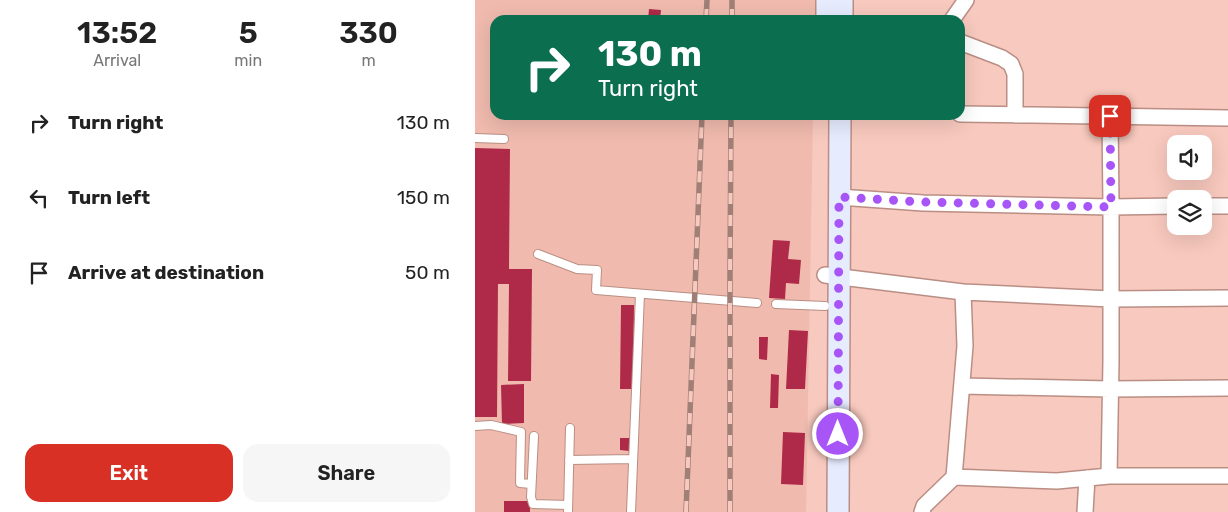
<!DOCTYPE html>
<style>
:root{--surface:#fff;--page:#f6f6f6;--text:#222;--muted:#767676;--accent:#d93025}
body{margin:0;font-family:Rubik,sans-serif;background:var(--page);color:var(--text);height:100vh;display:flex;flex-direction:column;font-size:19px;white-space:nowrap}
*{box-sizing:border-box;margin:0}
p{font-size:16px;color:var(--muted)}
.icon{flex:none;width:28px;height:28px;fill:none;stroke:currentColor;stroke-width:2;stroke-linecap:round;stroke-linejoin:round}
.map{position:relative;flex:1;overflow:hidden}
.drawer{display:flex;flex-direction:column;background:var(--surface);width:475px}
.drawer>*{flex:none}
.guide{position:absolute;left:15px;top:15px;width:475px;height:105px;border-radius:15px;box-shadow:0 5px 20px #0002;background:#0b6e4f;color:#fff;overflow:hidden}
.controls{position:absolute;left:692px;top:135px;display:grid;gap:10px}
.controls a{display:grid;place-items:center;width:45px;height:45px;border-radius:10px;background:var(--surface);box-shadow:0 5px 20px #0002;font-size:25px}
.pin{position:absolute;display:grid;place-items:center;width:42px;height:42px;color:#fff;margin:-21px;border-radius:10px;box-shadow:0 2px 8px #0006}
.me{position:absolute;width:55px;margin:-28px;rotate:0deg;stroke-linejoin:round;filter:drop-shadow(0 0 4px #0008)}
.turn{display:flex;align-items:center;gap:18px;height:105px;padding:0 25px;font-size:22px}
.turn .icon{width:65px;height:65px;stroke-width:2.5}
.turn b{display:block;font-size:35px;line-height:42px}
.eta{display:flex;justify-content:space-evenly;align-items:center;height:85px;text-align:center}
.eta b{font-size:30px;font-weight:600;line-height:35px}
.button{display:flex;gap:10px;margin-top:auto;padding:10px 25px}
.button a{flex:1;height:58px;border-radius:15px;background:var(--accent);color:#fff;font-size:20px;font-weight:600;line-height:58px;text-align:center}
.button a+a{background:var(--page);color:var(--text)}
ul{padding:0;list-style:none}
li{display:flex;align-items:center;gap:15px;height:75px;padding:0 25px}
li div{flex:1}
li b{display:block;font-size:19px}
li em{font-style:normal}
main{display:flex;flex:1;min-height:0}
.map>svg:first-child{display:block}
.built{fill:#f0baae}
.building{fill:#ae2a48}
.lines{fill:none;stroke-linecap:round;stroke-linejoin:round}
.lane-casing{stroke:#ba8e84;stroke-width:10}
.street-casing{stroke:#ba8e84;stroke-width:18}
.secondary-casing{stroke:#ba8e84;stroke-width:24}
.lane{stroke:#fff;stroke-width:8}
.street{stroke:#fff;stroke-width:15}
.secondary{stroke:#e6ebfe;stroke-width:21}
.rail-casing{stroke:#a07f77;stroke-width:5.5}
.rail{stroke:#f8c9be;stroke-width:4;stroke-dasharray:11;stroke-linecap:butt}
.route{stroke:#a855f7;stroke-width:9;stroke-dasharray:0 16.2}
</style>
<main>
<section class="drawer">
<div class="eta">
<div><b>13:52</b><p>Arrival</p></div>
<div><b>5</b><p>min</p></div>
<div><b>330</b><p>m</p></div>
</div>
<ul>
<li><svg class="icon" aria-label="right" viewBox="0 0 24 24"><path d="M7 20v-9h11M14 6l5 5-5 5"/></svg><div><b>Turn right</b></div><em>130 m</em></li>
<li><svg class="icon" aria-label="left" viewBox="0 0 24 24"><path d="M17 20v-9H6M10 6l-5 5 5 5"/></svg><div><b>Turn left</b></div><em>150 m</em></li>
<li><svg class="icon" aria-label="arrive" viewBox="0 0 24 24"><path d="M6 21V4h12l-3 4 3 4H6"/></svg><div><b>Arrive at destination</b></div><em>50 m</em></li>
</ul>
<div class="button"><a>Exit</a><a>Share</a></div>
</section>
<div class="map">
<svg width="753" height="512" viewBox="0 0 753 512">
<rect width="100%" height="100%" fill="#f8c9be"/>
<path class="built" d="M0,0h340v20h-320v95h318l-7,397h-331z"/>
<path class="building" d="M174,9l12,1 -1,10h-12z
M0,148l35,1 -1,120h23l-1,112h-23l1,-97h-11l-1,133h-22z
M298,240l17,1 -2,18 13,1 -2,24 -13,-1 -1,16 -16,-1z
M146,305h13l-1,84h-13z
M314,330l19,1 -3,58h-19z
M284,337h9l-1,23 -8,-1z
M296,374l8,1 -1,33h-8z
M49,384v39l-22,1 -1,-39z
M308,432l22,1 -2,52 -22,-1z
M145,438h10l-1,13 -9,-1z
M29,501h26v11h-26z"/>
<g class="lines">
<g class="lane-casing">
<path id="lane" d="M0,138l29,1
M63,254l39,15 20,1 -1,20 161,13
M301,304l49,2
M0,426l16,-1 30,7 -1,51 11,1
M59,436l-3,61 2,7 35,1
M94,460l64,-1
M93,512l2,-84
M156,512l9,-218"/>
</g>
<g class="street-casing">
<path id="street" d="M477,20l14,-20
M485,42l42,16 9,6 4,10v41
M485,114l268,4
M364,197l84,6 188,4 -1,-91
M729,206h24
M350,275l138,17 2,54 -11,131 103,4 52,-5 2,-115v-154l65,-1
M488,292l148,7 117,-1
M487,386l148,3 118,-1
M634,476h119
M447,512l2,-6 30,-29
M610,512l2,-34"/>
</g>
<g class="secondary-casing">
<path id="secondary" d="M352,20v-20
M367,20v-20
M363,512l2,-397"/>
</g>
<use href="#lane" class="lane"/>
<use href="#street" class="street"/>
<use href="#secondary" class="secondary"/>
<g class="rail-casing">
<path id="rail" d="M231,20l1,-20
M257,20v-20
M211,512l16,-397
M255,512v-235l1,-162"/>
</g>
<use href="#rail" class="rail"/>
</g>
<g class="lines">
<path class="route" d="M363,434l1,-237 84,5 188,5 -1,-91"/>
</g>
</svg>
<div class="controls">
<a><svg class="icon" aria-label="sound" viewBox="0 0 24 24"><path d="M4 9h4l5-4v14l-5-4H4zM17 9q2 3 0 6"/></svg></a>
<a><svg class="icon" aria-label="layers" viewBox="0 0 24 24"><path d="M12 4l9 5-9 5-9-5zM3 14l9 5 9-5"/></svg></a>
</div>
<div class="pin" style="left:635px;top:116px;background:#d93025"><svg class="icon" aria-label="arrive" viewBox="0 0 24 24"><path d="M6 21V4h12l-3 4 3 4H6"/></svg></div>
<svg class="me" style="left:363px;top:434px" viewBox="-20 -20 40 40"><circle r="17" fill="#a855f7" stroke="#fff" stroke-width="3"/><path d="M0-11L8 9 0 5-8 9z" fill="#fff"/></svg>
<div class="guide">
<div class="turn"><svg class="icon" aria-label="right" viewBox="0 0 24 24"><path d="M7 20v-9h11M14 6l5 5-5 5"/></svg><div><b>130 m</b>Turn right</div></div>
</div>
</div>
</main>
